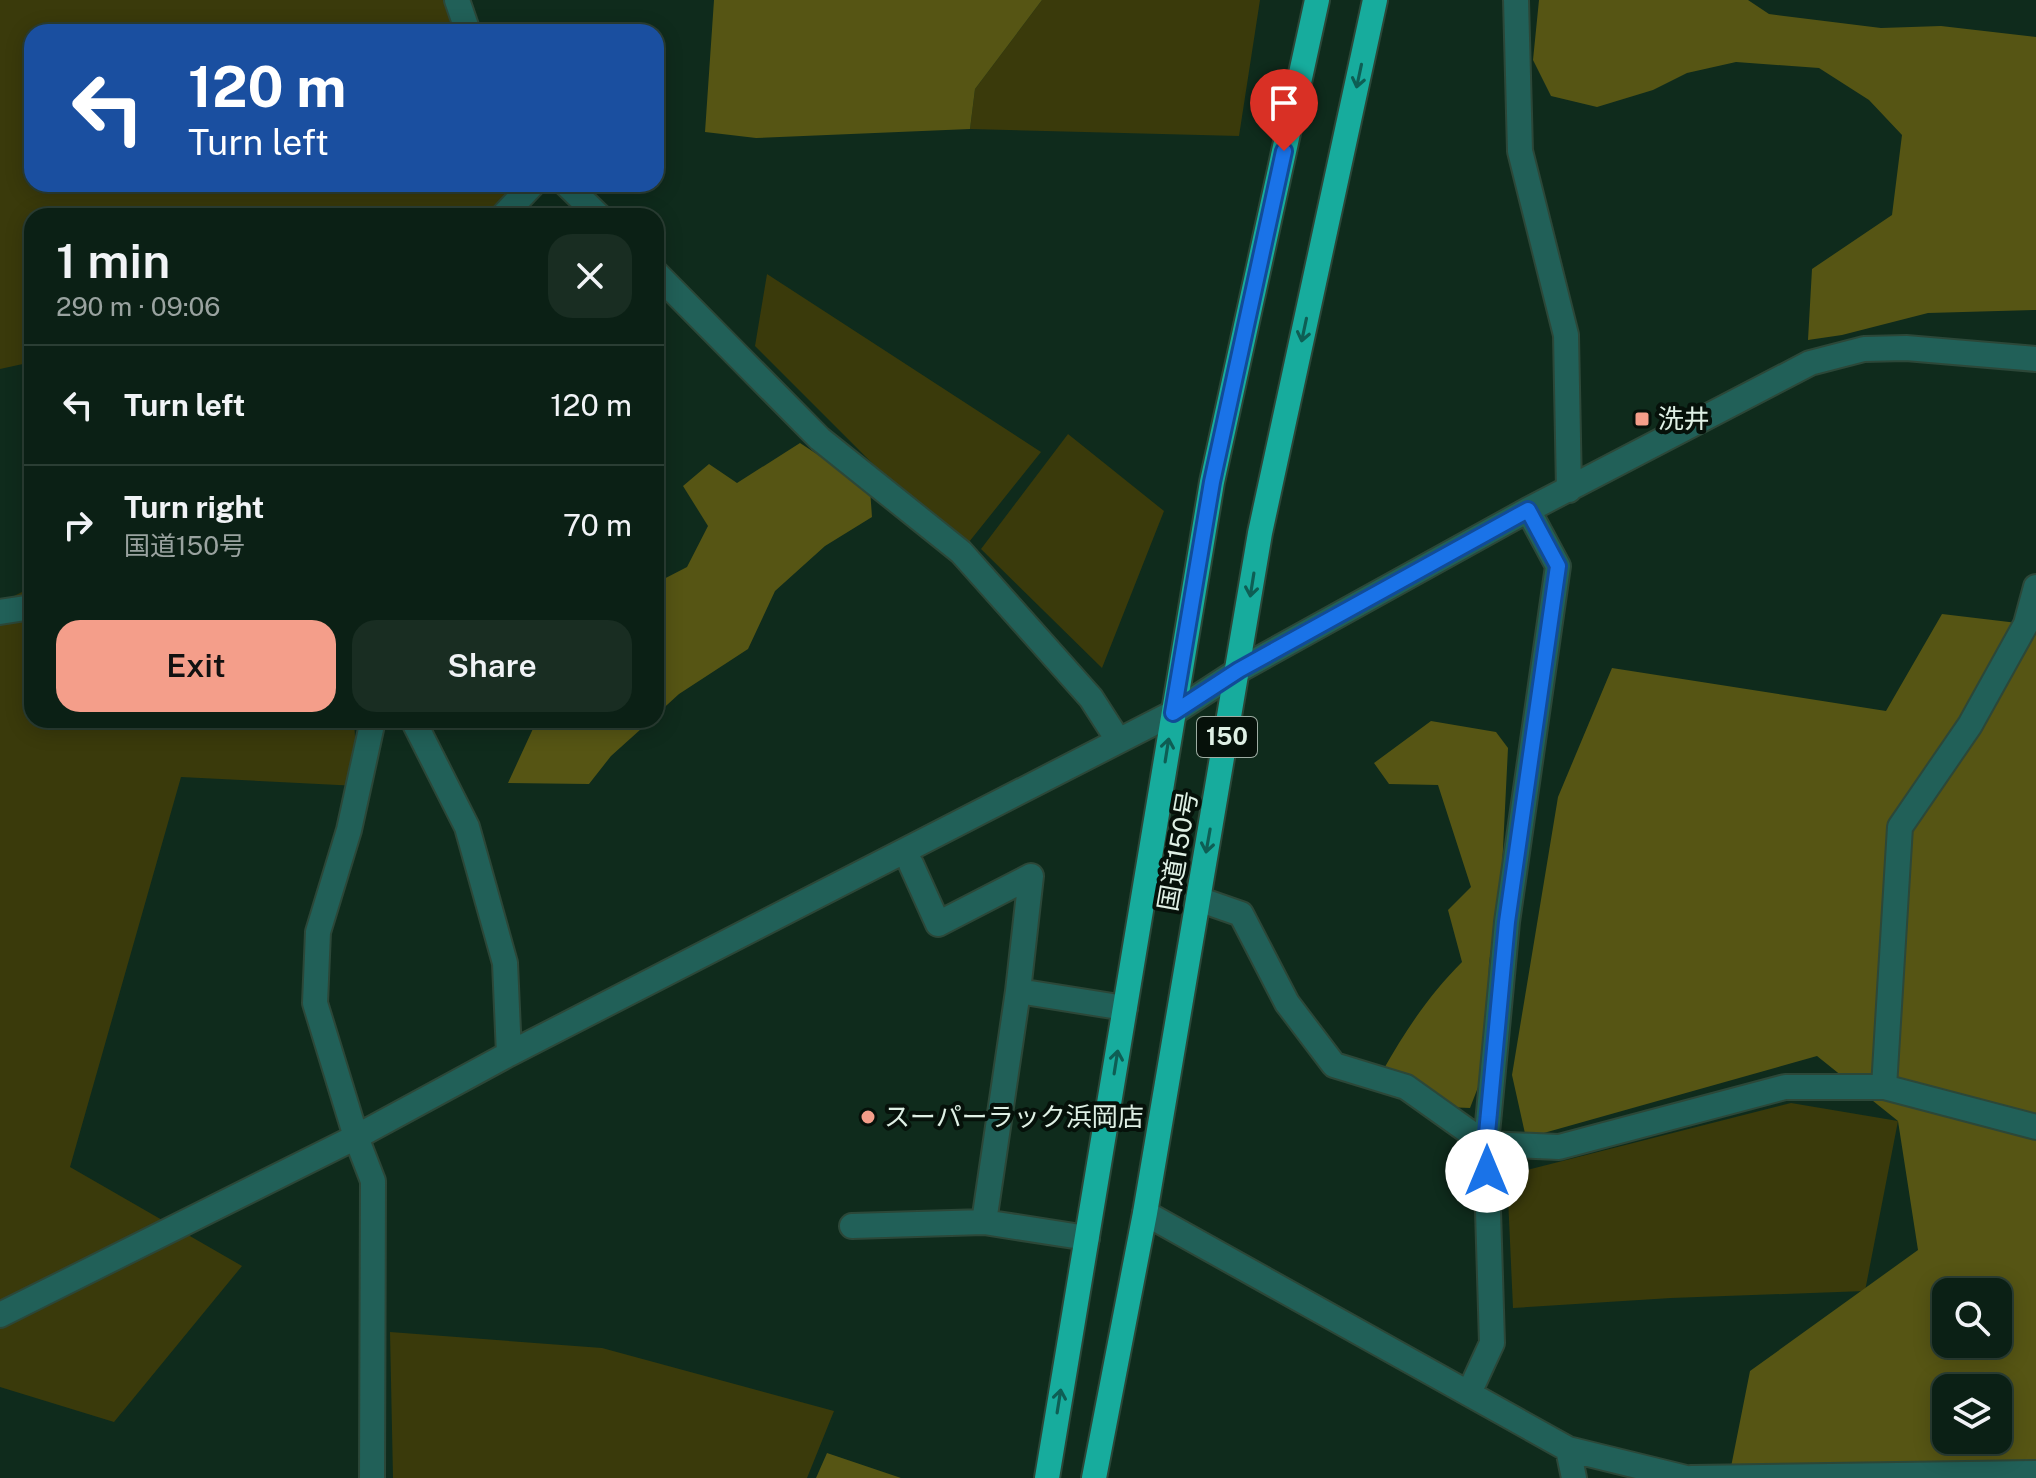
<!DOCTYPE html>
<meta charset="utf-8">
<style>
:root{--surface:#0b2015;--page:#192d22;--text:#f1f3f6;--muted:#9aa3a0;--line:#2b3e34;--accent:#f49e8a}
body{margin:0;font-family:"Public Sans","Noto Sans JP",sans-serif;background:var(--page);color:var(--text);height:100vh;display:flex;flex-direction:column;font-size:30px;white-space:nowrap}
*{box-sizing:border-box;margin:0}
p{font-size:26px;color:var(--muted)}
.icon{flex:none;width:44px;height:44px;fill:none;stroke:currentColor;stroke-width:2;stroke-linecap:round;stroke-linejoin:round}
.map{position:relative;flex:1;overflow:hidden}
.sheet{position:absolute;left:24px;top:208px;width:640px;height:520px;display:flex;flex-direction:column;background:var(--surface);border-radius:24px;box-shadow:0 4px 20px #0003,0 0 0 2px var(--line)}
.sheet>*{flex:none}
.top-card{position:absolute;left:24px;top:24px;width:640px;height:168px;border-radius:24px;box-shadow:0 4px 20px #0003,0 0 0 2px var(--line);background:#1a4fa0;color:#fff;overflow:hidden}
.controls{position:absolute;left:1932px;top:1278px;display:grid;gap:16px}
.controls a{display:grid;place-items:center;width:80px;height:80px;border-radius:16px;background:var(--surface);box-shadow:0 4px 20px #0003,0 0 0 2px var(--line);font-size:40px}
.pin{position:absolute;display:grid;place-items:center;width:68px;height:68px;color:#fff;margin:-82px -34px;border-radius:50% 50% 50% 0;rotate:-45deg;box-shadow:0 0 8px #0007}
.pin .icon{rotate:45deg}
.me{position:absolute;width:88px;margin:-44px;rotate:0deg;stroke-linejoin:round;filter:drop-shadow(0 0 6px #0008)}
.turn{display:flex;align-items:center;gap:28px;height:168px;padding:0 32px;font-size:36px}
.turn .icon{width:104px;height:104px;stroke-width:2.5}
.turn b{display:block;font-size:56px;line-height:68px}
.round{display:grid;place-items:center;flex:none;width:84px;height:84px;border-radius:24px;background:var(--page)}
.summary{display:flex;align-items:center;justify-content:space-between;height:136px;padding:0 32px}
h1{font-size:48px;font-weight:600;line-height:60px}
.action{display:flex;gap:16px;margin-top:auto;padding:16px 32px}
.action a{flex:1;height:92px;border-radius:24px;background:var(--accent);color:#111;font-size:32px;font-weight:600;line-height:92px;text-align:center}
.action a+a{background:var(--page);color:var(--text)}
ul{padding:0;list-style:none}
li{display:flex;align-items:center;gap:24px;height:120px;padding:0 32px;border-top:2px solid var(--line)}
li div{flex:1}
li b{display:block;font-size:30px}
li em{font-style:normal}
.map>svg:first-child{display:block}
.green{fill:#3a3a0b}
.forest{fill:#565514;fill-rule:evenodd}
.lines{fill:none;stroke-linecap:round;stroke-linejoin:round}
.minor-casing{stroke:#2c4738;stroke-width:28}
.highway-casing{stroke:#2c4738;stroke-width:28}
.minor{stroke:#216058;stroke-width:24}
.highway{stroke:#17ac9d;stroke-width:24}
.oneway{stroke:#0e5e54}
.route-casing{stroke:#114b97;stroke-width:20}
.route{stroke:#1a73e8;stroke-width:14}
.poi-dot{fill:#f49e8a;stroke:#06110a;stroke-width:3}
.labels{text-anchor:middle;stroke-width:8;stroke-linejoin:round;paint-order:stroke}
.shield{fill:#06110a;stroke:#9eada3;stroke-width:2}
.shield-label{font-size:24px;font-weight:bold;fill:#dff0e5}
.poi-label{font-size:26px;fill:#dff0e5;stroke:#06110a;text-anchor:start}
.street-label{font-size:26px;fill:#dff0e5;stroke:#06110a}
</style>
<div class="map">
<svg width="2036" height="1478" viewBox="0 0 2036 1478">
<rect width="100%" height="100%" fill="#0f2b1c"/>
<path class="green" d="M0,0h465l12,32h-445v152h501l-32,32h-469v146l-32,7z
M1042,0h218l-21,136 -269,-7 5,-40z
M767,274l274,178 -80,100 -206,-206z
M1068,434l96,77 -62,157 -121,-119z
M32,587v133h322l4,66 -177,-9 -111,390 172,99 -128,156 -114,-35v-784z
M1791,1103l107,18 -33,170 -194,7 -158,10 -6,-133z
M390,1332l212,16 232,63 -27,67h-414z"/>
<path class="forest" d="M714,0h328l-67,89 -5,40 -214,9 -51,-6z
M1539,0h209l21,14 112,14 60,-2 95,11v273l-108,3 -86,22 -34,5 4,-71 80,-54 10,-80 -33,-35 -50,-32 -83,-6 -49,11 -34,17 -56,17 -46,-11 -18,-36z
M800,443l70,46 2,28 -47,29 -50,45 -27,58 -69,45 -23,21v-132l31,-16 21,-41 -25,-40 26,-22 28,19z
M1942,614l84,10 10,-2v856l-307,-1 21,-106 168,-121 -20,-129 -81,-65 -291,82 -14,-63 46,-278 54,-129 274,43zM1946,1292h52v52h-52zM1946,1388h52v52h-52z
M537,720h114l-40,36 -22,28 -81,-1z
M1431,721l65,11 12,16 -6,121 -13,95 -2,70 -5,43 -12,31 -24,-1 -64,-35c23,-41 47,-77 80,-110l-14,-52 23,-23 -33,-102 -49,-1 -15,-21z
M827,1453l74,25h-85z"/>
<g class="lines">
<g class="minor-casing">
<path id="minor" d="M457,0l11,32
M1516,0l4,151 46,184 3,155
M566,184l33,32
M503,216l30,-32
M656,273l164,166 141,113 130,146 27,42
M0,612l32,-5
M413,720l54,107 38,136 4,91
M911,864l27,60 93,-48 -13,115 -34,231
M1198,899l43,15 46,89 47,62 72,22 80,57 73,3 226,-60h99l152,40
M1018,991l107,17
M1884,1087l16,-260 70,-102 56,-101 10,-37
M1145,1213l423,236 118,29
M852,1226l132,-4 103,16
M0,1315l356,-178 153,-83 664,-341 66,-43 289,-160 282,-147 54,-14 42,-1 130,11
M1469,1393l23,-50 -6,-199 21,-222 51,-356 -30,-56
M1568,1449l6,29
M372,1478l1,-297 -17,-44 -41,-134 3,-71 31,-102 24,-110
M1691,1478l345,-5"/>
</g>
<g class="highway-casing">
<path id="highway" d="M1047,1478l165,-996 105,-482
M1094,1478l51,-265 115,-680 115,-533"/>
</g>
<use href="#minor" class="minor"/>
<use href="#highway" class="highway"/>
</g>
<defs><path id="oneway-shaft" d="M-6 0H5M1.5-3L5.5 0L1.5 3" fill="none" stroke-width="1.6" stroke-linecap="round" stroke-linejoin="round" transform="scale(2)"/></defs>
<g class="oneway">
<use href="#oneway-shaft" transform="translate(1359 76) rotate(102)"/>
<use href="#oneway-shaft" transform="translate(1304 330) rotate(102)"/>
<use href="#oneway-shaft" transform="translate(1252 585) rotate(99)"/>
<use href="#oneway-shaft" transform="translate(1167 750) rotate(-81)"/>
<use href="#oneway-shaft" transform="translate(1208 841) rotate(100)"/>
<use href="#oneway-shaft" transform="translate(1116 1062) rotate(-81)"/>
<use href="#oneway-shaft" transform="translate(1059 1401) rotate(-81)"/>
</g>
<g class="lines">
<g class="route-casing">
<path id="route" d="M1284,151l-72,331 -39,231 66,-43 289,-160 30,56 -51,356 -21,222 1,27"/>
</g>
<use href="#route" class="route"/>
</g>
<g class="poi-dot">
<rect x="1634" y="411" width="16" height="16" rx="4"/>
<circle cx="868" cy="1117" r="8"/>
</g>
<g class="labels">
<rect class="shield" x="1197" y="717" width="60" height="40" rx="6"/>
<g class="shield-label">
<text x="1227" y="745">150</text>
</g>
<g class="poi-label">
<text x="1658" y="428">洗井</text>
<text x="884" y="1126">スーパーラック浜岡店</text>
</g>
<g class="street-label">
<text transform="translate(1178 851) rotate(-80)" y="9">国道150号</text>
</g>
</g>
</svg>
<div class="controls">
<a><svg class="icon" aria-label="search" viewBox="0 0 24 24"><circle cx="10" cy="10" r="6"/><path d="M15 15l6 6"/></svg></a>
<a><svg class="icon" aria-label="layers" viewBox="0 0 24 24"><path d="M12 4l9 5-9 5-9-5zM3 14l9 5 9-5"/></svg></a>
</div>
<div class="pin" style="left:1284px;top:151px;background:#d93025"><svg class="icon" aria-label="arrive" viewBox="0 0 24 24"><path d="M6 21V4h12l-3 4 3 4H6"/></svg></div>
<svg class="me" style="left:1487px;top:1171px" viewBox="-20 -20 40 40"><circle r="19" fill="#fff"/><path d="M0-13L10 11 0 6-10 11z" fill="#1a73e8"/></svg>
<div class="top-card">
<div class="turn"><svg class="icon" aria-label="left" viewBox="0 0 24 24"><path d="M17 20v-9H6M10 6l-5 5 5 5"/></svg><div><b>120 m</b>Turn left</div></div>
</div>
<section class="sheet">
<div class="summary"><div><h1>1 min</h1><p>290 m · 09:06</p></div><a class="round"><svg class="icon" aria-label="close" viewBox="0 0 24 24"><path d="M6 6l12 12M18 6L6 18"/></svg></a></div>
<ul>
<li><svg class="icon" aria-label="left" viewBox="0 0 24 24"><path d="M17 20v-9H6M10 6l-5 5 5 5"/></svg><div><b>Turn left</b></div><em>120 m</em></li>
<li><svg class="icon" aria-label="right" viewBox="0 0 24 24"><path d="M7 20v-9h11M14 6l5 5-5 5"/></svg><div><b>Turn right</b><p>国道150号</p></div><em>70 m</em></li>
</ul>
<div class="action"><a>Exit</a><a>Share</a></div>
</section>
</div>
